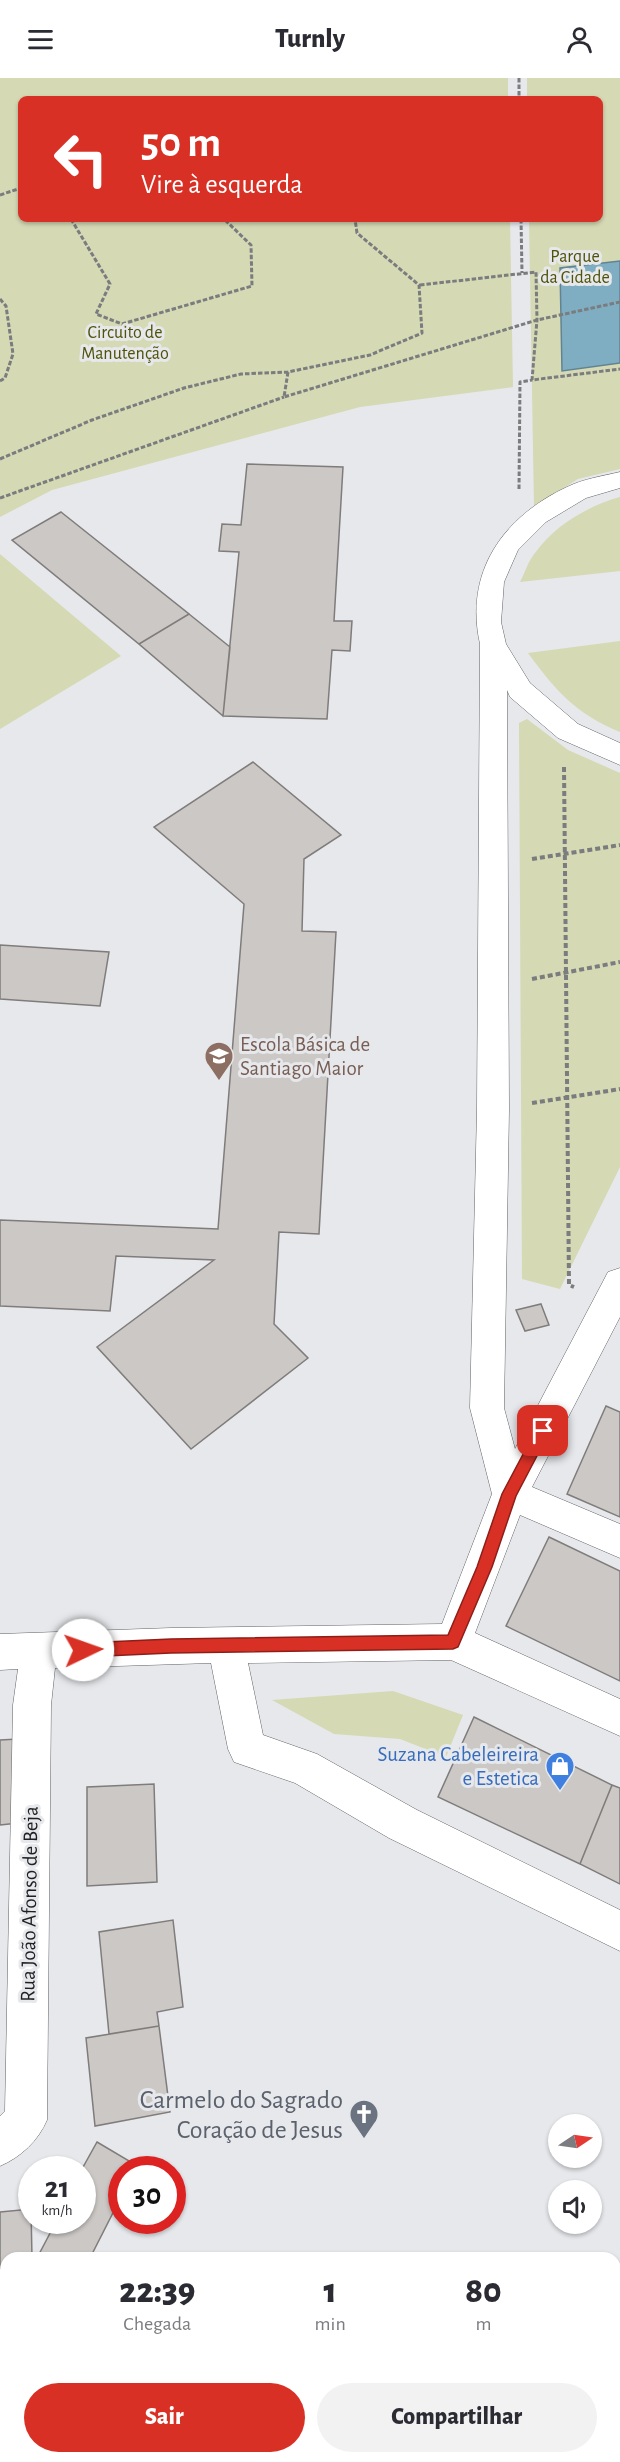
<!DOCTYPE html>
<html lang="pt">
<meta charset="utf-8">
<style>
:root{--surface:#fff;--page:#f2f2f3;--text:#2b2b33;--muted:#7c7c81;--accent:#d93025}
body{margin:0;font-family:"Alegreya Sans",sans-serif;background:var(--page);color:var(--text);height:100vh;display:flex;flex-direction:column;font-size:22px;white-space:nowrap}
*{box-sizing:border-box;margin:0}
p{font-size:20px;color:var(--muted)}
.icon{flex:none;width:33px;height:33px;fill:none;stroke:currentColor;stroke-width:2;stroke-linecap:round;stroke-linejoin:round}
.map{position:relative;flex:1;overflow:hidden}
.side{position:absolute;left:0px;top:2174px;width:621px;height:212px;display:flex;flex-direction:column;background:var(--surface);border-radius:18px 18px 0 0;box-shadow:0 2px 4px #0004}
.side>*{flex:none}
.banner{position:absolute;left:18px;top:18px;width:585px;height:126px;border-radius:9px;box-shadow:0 2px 4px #0004;background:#d93025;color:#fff;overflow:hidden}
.needle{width:39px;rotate:77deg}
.controls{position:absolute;left:548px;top:2036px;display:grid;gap:12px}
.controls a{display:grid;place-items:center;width:54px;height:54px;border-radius:50%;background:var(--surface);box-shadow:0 2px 4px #0004;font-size:30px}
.speed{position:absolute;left:18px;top:2078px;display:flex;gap:12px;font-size:30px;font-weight:700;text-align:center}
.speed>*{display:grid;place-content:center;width:78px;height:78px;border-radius:50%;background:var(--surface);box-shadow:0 2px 4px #0004;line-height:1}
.speed small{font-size:15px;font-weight:400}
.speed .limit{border:9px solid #d22;background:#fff;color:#111}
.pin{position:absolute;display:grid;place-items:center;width:51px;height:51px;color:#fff;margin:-26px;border-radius:12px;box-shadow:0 3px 9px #0006}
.me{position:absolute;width:66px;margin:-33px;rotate:87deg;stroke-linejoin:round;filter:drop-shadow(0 0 4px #0008)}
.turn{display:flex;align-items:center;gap:21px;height:126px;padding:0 24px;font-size:27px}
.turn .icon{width:78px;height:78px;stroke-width:2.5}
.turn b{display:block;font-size:42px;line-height:51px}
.eta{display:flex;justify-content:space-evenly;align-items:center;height:102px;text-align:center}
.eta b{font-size:36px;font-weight:800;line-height:42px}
.button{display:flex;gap:12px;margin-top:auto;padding:12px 24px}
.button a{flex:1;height:69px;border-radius:36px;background:var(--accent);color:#fff;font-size:24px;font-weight:800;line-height:69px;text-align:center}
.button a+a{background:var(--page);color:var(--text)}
header{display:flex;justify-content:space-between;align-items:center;height:78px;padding:0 24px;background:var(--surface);font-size:27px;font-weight:800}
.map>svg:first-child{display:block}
.green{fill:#d5d9b4}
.water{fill:#7faec3;stroke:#628392;stroke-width:1.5}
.building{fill:#cbc8c6;stroke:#7f7c7b;stroke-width:1.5}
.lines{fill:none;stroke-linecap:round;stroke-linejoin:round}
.minor-casing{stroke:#626366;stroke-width:1}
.path-far1{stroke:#7a7c7e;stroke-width:3;stroke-dasharray:4.5 2;stroke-linecap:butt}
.path{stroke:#7a7c7e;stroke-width:4;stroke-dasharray:5 3;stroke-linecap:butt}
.minor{fill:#fff;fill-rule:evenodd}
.route{fill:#d93025;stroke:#8d1f18;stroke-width:1.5}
.labels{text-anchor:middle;stroke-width:6;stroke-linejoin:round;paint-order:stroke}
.far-park-label{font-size:18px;fill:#505209;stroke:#e6e8eb}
.education-label{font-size:21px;fill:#785e54;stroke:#e6e8eb;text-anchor:start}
.shop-label{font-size:21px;fill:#366cbe;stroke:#e6e8eb;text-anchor:end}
.street-label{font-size:21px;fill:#1f2021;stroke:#e6e8eb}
.near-worship-label{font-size:26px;fill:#5b616d;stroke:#e6e8eb;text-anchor:end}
</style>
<header><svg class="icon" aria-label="menu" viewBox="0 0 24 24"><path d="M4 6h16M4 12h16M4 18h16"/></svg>Turnly<svg class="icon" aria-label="person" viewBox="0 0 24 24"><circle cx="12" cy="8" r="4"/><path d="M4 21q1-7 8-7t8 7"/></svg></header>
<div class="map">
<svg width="620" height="2384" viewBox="0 0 620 2384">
<rect width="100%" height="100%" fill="#e6e8eb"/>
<path class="green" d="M0,0h508v21h-487v120h489l3,168 -153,20 -308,83 -52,27z
M527,0h93v391l-42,10 -44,27 -5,-287h71v-120h-73z
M620,419v74l-100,11c5,-9 8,-21 15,-29 20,-28 53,-47 85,-56z
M0,476l121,102 -121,73z
M620,563v91c-45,-19 -64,-41 -92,-79z
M527,641l41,31 52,23v394l-60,122 -38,-10 -3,-556z
M393,1613l70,24 -17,42 -46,-18 -66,-5 -62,-34z"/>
<path class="water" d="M620,183v102l-58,8 -2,-103z"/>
<path class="building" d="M247,386l96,3 -9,154h18l-2,30 -18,-1 -5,69 -104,-3 16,-164 -20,-1 3,-27 19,1z
M61,434l128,102 -50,30 -127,-104z
M189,536l41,33 -7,69 -84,-72z
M253,684l88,73 -37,24 -2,72 34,1 -17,302 -40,-2 -5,92 34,34 -117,91 -94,-102 117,-87 -98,-4 -6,55 -110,-5v-86l218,9 26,-325 -90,-77z
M0,867l109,7 -9,54 -100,-7z
M541,1226l8,21 -24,6 -9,-21z
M606,1328l14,6v105l-53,-23z
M549,1459l71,34v110l-114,-55z
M474,1639l138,68 -32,79 -142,-67z
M18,1661v84l-18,2v-85z
M154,1706l3,98 -70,4v-99z
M612,1707l8,3v96l-40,-20z
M173,1842l10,87 -26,5 2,14 -50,8 -10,-102z
M159,1948l11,86 -75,14 -9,-88z
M97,2064l39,23 -1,4h-13v26l-32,63h-53l20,-38h25v-51z
M31,2131l1,49h-26v64l-6,1v-111z"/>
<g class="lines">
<g class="minor-casing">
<path id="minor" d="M620,394v16l-34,10 -40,24 -28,28 -14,32 -3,40 5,22 24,39 48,41 42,19v22l-62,-27 -48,-41 -3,-7 2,419 -5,299 11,41 93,-177 12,-4v49l-88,170 88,37v34l-100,-43 -45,118 145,66v37l-169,-76 -203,3 15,72 54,19 100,56 203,100v41l-231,-113 -94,-55 -61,-21 -6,-13 -17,-86 -156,5 -4,37 -4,415c-9,21 -26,37 -47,46v-50l5,-5 8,-406 5,-36 -18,1v-36l171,-6 271,-4 50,-130 -22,-86 7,-299 3,-465c-16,-72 23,-127 87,-157 16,-8 36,-11 53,-15z"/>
</g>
<path class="path-far1" d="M519,0v21
M0,117l21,-7
M71,141l39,65 -14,30 26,10 130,-38 -1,-41 -27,-26
M521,141l1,54
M420,207l116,-13 1,48 -5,60 88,-11
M0,221l6,7 7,48 -8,24 -5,3
M288,294l-4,25 253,-77 83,-18
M0,381l92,-39 92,-32 57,-14 47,-2 82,-17 52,-22 -3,-48 -62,-52 -2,-14
M519,411l1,-107 12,-2
M0,420l284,-101"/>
<path class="path" d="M564,689l5,518 5,2
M532,781l88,-14
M532,901l88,-17
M532,1025l88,-14"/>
<use href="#minor" class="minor"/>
</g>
<path class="route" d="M543,1346l5,2 2,5 -34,65 -24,71 -34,80 -5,2 -282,4 -88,4 -6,-2 -2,-5 2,-5 6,-2 88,-4 277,-4 29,-68 25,-73 36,-68z"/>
<defs>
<g id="school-pin" transform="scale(1.5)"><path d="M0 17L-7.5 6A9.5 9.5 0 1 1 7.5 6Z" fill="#8d6e63" stroke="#e6e8eb"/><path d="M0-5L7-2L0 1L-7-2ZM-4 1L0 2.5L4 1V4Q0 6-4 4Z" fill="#fff"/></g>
<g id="shop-pin" transform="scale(1.5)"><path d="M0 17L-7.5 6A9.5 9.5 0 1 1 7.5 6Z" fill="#3f7fe0" stroke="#e6e8eb"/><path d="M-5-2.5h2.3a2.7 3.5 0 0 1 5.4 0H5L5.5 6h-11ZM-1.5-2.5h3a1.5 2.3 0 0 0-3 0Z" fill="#fff"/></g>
<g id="church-pin" transform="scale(1.5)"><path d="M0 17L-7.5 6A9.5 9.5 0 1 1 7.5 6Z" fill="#6b7280" stroke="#e6e8eb"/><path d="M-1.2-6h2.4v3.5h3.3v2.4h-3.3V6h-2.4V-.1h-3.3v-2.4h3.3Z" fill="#fff"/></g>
</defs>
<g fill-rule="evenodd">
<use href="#school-pin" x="219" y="978"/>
<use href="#shop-pin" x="560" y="1688"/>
<use href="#church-pin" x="364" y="2036"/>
</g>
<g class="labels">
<g class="far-park-label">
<text x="575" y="184">Parque<tspan x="575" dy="21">da Cidade</tspan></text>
<text x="125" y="260">Circuito de<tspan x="125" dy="21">Manutenção</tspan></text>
</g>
<g class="education-label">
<text x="240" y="973">Escola Básica de<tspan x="240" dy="24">Santiago Maior</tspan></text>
</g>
<g class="shop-label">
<text x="539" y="1683">Suzana Cabeleireira<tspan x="539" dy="24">e Estetica</tspan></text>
</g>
<g class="street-label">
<text transform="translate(29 1826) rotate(-89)" y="7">Rua João Afonso de Beja</text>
</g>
<g class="near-worship-label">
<text x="343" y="2030">Carmelo do Sagrado<tspan x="343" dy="30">Coração de Jesus</tspan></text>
</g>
</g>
</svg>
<div class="controls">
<a><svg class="needle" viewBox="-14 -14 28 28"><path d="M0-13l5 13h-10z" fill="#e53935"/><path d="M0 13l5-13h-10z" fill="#7c7c81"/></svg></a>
<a><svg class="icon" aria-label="sound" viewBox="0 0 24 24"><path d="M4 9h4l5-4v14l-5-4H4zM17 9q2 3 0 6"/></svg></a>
</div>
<div class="speed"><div>21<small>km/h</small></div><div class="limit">30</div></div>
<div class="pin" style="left:543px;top:1353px;background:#d93025"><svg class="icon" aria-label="arrive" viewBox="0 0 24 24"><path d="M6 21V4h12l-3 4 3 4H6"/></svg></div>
<svg class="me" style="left:83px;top:1572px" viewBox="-20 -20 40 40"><circle r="19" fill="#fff"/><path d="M0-13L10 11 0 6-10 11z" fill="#d93025"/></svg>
<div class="banner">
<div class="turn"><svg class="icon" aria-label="left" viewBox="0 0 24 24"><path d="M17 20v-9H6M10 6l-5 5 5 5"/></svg><div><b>50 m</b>Vire à esquerda</div></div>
</div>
<section class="side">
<div class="eta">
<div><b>22:39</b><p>Chegada</p></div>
<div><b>1</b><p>min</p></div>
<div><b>80</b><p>m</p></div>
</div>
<div class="button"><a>Sair</a><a>Compartilhar</a></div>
</section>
</div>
